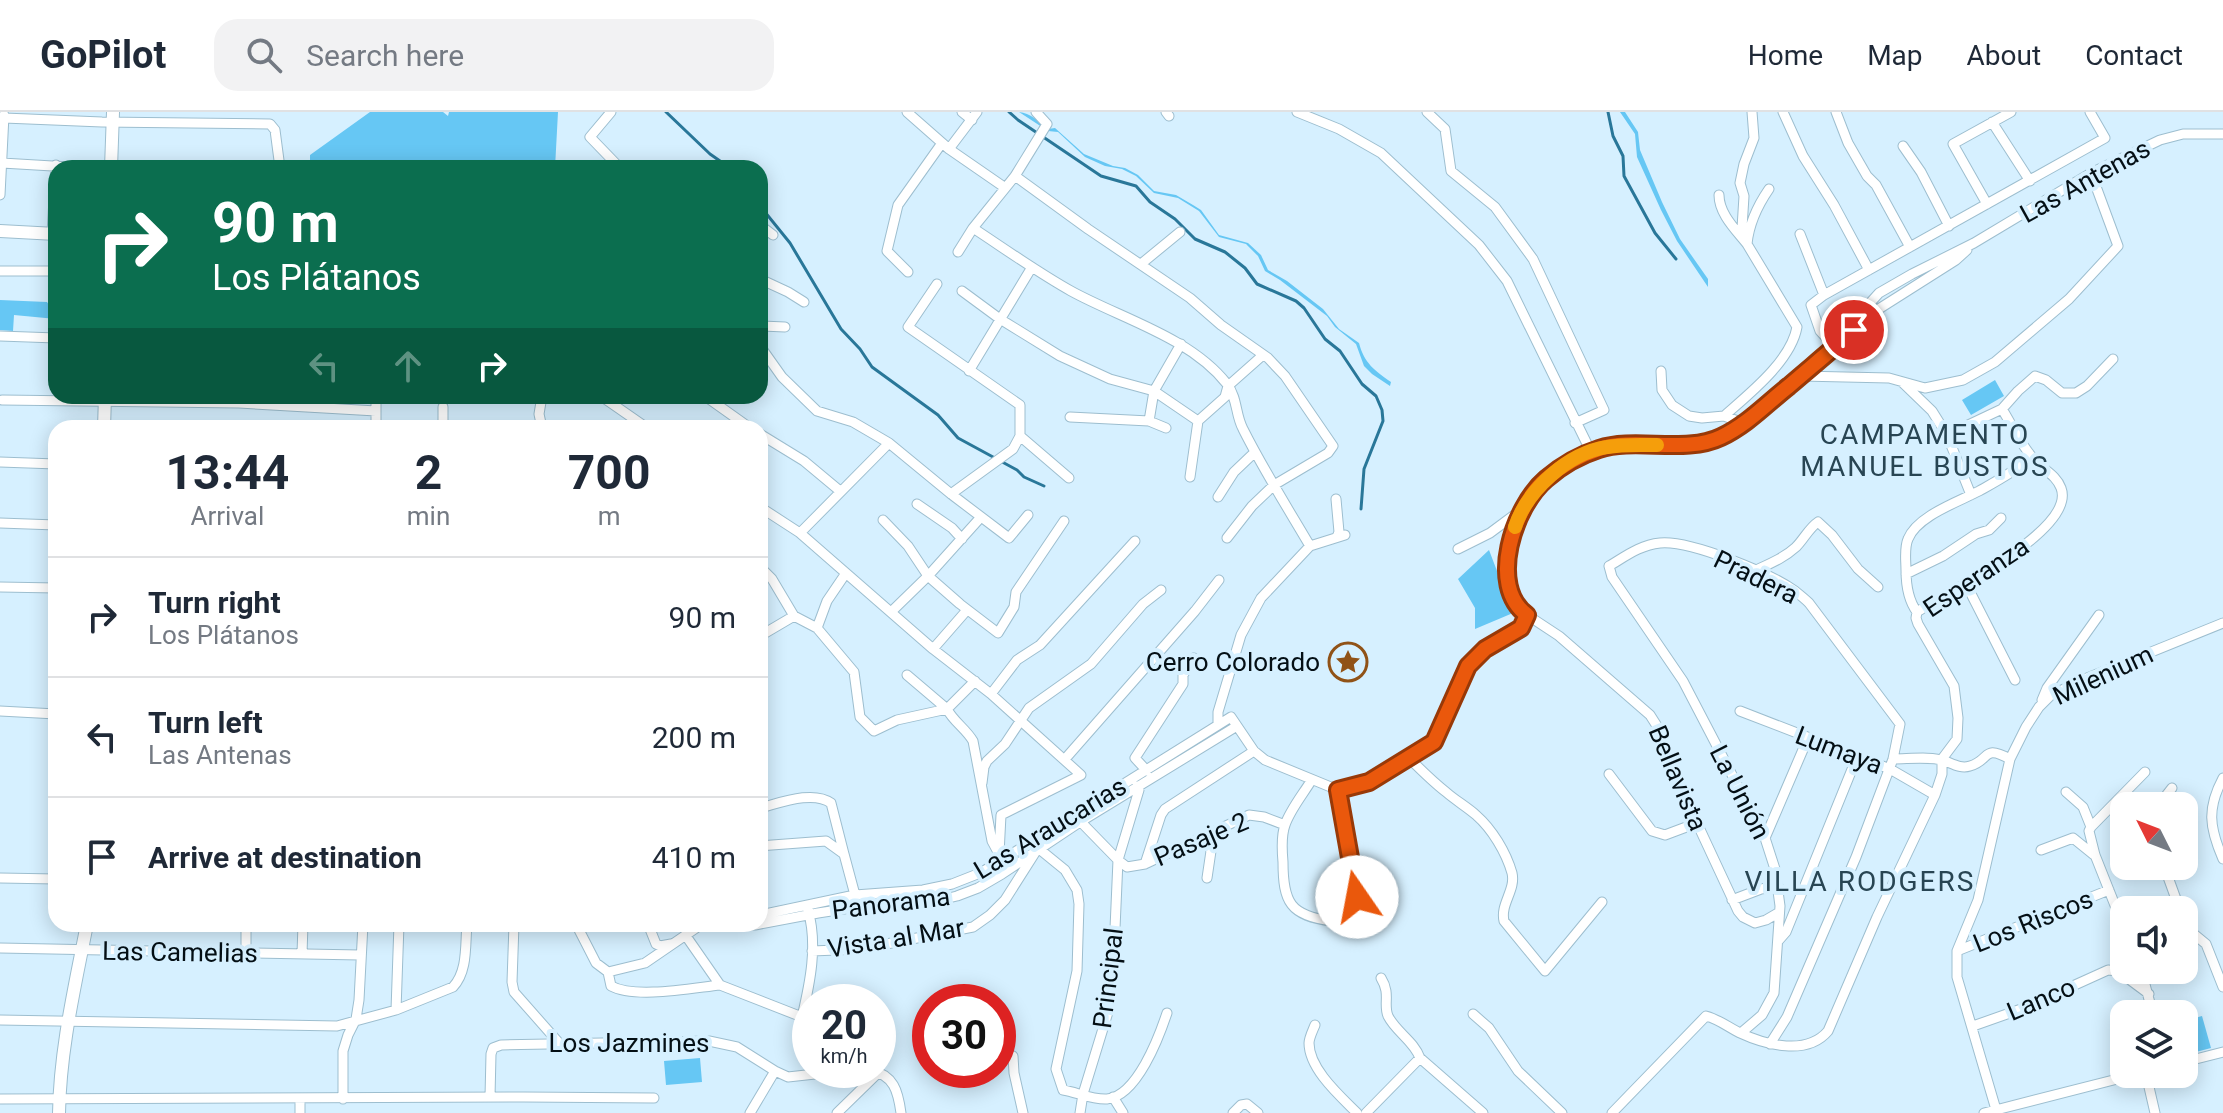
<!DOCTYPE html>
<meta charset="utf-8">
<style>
:root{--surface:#fff;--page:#f2f2f3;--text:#1f2937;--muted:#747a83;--line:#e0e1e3}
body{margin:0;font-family:Roboto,sans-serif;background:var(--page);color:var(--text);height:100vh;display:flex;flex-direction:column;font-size:30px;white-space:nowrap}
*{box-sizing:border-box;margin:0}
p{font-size:26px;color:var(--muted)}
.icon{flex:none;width:44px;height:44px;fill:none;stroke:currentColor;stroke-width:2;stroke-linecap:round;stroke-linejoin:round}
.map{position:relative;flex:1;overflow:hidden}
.sheet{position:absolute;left:48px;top:308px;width:720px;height:512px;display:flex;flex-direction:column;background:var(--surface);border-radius:24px;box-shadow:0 4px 20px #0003}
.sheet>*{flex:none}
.banner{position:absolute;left:48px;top:48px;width:720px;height:244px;border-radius:24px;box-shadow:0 4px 20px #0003;background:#0b6e4f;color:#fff;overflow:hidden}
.needle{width:52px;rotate:312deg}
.buttons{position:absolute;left:2110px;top:680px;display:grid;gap:16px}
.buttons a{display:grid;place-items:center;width:88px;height:88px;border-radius:16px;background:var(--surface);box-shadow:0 4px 20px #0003;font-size:40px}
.speed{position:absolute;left:792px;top:872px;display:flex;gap:16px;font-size:40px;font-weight:700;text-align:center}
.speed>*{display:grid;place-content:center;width:104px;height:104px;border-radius:50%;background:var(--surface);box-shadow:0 4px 20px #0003;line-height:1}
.speed small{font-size:20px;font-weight:400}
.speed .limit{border:12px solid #d22;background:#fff;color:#111}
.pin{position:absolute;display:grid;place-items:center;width:68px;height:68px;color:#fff;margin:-34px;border:4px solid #fff;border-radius:50%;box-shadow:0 2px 8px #0007}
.me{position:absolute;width:88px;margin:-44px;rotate:348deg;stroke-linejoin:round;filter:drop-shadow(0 0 6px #0008)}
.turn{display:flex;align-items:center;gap:28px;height:168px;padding:0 32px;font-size:36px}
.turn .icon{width:104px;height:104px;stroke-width:2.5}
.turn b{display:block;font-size:56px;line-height:68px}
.lanes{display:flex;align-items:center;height:76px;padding:0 32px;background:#0003;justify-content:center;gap:40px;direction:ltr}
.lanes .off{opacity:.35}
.eta{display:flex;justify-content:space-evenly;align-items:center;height:136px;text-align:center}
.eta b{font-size:48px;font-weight:700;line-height:56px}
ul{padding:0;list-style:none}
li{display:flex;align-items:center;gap:24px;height:120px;padding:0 32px;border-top:2px solid var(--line)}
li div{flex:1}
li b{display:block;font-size:30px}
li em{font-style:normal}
header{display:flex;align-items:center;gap:48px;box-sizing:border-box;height:112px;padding:0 40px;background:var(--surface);border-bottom:2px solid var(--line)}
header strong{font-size:38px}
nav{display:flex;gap:44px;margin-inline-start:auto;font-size:28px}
.search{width:560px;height:72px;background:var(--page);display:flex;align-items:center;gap:20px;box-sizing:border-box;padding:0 28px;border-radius:24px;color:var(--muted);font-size:30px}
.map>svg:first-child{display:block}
.green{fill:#66c7f4}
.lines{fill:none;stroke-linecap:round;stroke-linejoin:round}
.stream{stroke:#297799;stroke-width:3}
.street-casing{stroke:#9dbecf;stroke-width:11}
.secondary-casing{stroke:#9dbecf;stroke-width:14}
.street{stroke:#fff;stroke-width:9}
.secondary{stroke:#fff;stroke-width:12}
.route-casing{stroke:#983908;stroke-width:20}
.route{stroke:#ea580c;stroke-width:14}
.slow{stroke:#f59e0b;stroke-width:14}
.labels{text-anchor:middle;stroke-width:8;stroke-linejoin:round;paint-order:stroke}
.street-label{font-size:26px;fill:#040f15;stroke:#d6f0ff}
.poi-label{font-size:26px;fill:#040f15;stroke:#d6f0ff;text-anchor:end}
.neighbourhood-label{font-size:28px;letter-spacing:2px;fill:#284553;stroke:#d6f0ff}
</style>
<header>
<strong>GoPilot</strong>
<div class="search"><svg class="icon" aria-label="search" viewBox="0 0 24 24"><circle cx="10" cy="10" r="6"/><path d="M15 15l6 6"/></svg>Search here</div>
<nav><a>Home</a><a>Map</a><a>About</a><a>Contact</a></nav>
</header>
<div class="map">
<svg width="2223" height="1001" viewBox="0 0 2223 1001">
<rect width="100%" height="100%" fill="#d6f0ff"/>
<path class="green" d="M370,0h73l5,4 1,-4h109l-3,56h-245v-13z
M1019,0c11,1 20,9 29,17l7,-1 29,26 29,12 12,2 13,7 16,16 22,4 17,10 8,5 18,25 29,8 13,12 7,15 19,11 36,28 16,20 20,14c5,20 16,28 32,39l-1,4 -18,-12 -8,-8 -8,-22 -21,-17 -8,-11 -47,-36 -15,-9 -7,-15 -12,-12 -27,-7 -20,-26 -21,-13 -24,-5 -18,-17 -14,-7 -17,-3 -20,-9 -27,-25 -10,-1z
M1620,0h5l13,20 2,18 22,52 18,37 28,40v8l-31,-46 -16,-31 -24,-53 -2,-23z
M0,188l47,2 9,13v4l-42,-4 -1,16 -13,-1z
M1995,268l9,16 -33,19 -9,-15z
M1489,438l24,63 -38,16v-21l-17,-29z
M2202,904l9,32 -19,5 -8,-32z
M700,946l2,24 -36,3 -2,-24z"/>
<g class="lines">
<path class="stream" d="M666,0l44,42 20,14
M1009,0l9,8 83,56 35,10 14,16 25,17 20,20 30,13 20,16 12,16 39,17 8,7 21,31 15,12 22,33 14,12 6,14 1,11 -19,48 -3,40
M1608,0l5,24 10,20 1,20 31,57 21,26
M760,94l30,37 51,86 19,20 12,18 66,48 20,23 59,32 7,7 20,9"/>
<g class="street-casing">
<path id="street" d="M611,0l-21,25 30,31
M907,0l42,37 55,38
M962,0l10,8
M1166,0l3,4
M1297,0l42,17 42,24 98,92 28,36 84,171
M1427,0l18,17 6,42 44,36 38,52 71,151 -29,13
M1783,0l20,44 31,49 35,65
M1836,0l12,31 19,33 9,9 34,62
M4,6l98,4 168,2 5,6 5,38
M1992,10l38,59
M1903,34l18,26 28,54
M949,37l28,-37
M2,51l84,5
M1015,64l73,53 102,69 31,27 47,33 17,18 48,70 -5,7 -54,32 -22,21 -25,32
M0,83l4,-80
M1719,83c0,19 17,35 28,49 2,-20 11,-39 22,-55
M1987,92l-34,-60 58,-32
M760,113l13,10
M973,116c32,21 64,44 98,63 51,28 119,46 156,93 11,15 8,30 16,45 20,40 44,78 67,117
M52,121l4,-68
M1800,122l24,61
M958,140l15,-24 42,-52 32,-52 -11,-12
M1141,152l39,-32
M0,159h56
M908,160l-21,-21 11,-46 44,-62
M760,167l28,13 16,10
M937,172l-29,43 112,78v31l-7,13 -62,45
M962,179l38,28 60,37 50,23 44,12 44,30
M760,214l25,1
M0,224l56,2
M1841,230l33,-30 82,-52 11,-10
M1832,232l-12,-13 -9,-26 13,-10 281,-157 -15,-26
M760,234l22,31 35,34 36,11 36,21 62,51 58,44 19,-23
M969,259l63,-104
M1661,259l1,19 10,15 17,11 13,2 22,-2 22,8
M1801,264l88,2 36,10 38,-8 32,-18 74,-63 49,-53 -27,-73
M1903,271l29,28 15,24 24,60
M376,284v32
M542,284l-3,18 3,14
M601,284l46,32
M705,284l45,32
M2,288l237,3 137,8
M1724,304c25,-22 67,-55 73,-89l-50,-83 -5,-16 2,-32 -4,-13 4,-19 10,-26 -2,-26
M1070,305l79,4 5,-30 27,-47
M1149,309l17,7
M443,316v-21
M760,322l44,27 36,30
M1947,323l55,-26 16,-18 17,-15 11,4 16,13h14l11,-7 26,-27
M1020,324l49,42
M0,350l56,2
M1190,365l8,-56 27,-24 3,-11 35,-31
M1218,385l16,-25 21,-20
M1336,387l3,33 -2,5
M917,392l35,24 10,11
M760,395l40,26 133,116 58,45 90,81 -80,40 -2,39 3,6
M883,408l25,26 20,30 32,28 38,29 16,-26 2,-15 48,-71
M0,411l56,2
M800,421l89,-90
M1458,437l32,-16 31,-23
M761,456l11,11 22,37
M1754,459c15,-7 30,-13 42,-24 8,-8 13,-19 22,-25l14,13 26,34 20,18
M1906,462l37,-18 33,-22 13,-4 12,-12
M1966,472l49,96
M0,475l56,1
M891,500l37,-36 53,-59
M1917,500c-9,-12 -11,-27 -11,-42 0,-9 -2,-22 2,-31 9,-23 50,-37 71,-48 18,-10 37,-20 53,-34
M817,516l10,-27 19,-28
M760,524l34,-20 23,12 37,44 6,45 14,14 23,-11 50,-11 28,-28
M933,537l34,-39
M907,563l40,34c6,12 19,20 26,32l19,100 7,13
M991,582l26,-34 23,-15 95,-104
M2042,588l5,-12 52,-73
M0,599l56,3
M1740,599l150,58 45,26
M1218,612v-12l23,-77 20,-37 49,-52 35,-11
M760,630l2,6 -2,4
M1409,646c12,12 24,24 37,34 9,8 21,15 30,23 16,14 30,37 36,58 4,17 -12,31 -8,48l41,50 57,-69
M1065,647l130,-148 24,-31
M1893,647c16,0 38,-3 52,2 8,3 16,8 25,5 21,-6 12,-22 40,-7
M1147,659l-12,-13 48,-74v-9l11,-17
M1609,662l43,57 13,4 32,-12
M2223,666c-16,30 -14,49 0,81
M1311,669c-8,13 -21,29 -26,44 -4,11 -3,26 -2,37 0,40 7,54 49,59 10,1 21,4 31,1l-12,-49 -13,-83
M982,671l2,-16 3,-6 18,-17 24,-36 62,-44 52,-60 18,-14
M2066,680l17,15 8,20
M2158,694l14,-18
M760,696c20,-5 53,-18 71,-5l13,51
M1078,707l40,41 9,7 18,-3 104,-49 15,2 21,8
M1204,725l7,14 -4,27
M1765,726l43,-100
M760,734l66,-5 18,13 11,41
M2041,738l32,-12 21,17
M1145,752l16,-49 4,-6 89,-58
M2164,754l16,44
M0,766l56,1
M1732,788l29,-11 17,-3
M1778,801l-12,7 -11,3 -12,-6 -5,-6 -41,-88 -40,-97 -7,-11 -91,-79 -38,-25 -8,-11 -5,-13 -1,-23 3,-23 7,-22 12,-21 15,-18 19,-14 41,-19 77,-2 36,-6 29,-15 68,-59 65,-72 33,-19 62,-31 117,-70 69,-33 23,-6h40
M760,803l95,-20 68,-5 29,-6 28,-11 22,-13 229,-143 23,34 11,9 73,30 31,-8 65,-40 34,-76 17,-17 36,-21 6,-13
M2184,808l5,10 17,14 17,43
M514,812l-2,58 2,10 45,51
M576,812l20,39 12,9
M648,812l8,20 4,2 11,-2
M2124,816l-29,-73 -6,-24 2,-4 54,-55
M686,824l34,49 82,32c8,-34 16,-72 6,-107
M1779,828l7,-8 71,-175
M0,836l360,7
M812,839l49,-2 112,-22 17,-12 15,-15 33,-52 27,22 12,20 2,14 -2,67 -21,98 7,21c13,2 30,10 44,9 30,-3 52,-62 60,-86
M1957,839l152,-61
M246,842v-30
M302,842l1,-30
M2141,858l12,44
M608,860l37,-9 54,-37 56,-1 63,-12 39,-6 71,-4 29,-7 21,-8 24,-14 78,-52 157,-96
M608,860l3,14c24,13 81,2 109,-1
M1381,866c10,16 2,26 7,38 8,16 26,25 32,42l63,55
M396,898l3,-86
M1473,902l16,14 29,43 44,42
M0,908l337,6 59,-16 57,-23c15,-16 12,-42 14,-63
M1315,913c-2,5 -6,13 -6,18 0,26 31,53 48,70
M1973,914l51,-18 84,-38 10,1 31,23
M1741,921l21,-18 12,-22 6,-87 -5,-37 -10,-31 -82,-157 -71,-104 -3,-11c17,-10 31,-21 51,-23 30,-3 110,30 135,48 5,4 10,8 14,12l91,121 -7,35 -37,98 -69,160 -17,27
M1013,944l1,17 9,40
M2184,950l39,-10
M870,958c24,5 28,21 31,43
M2146,962l9,39
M490,985l1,-43 2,-6 8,-3 208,-4 28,6 38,24 13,6 63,-7
M1113,985l10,16
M0,987l524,-2 130,1
M300,987v14
M343,987v-48l5,-16 8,-16 3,-19 4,-76
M750,1001l25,-42
M837,1001l42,-41
M1080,1001l3,-19 26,-85 4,-35 5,-114 21,-70 -2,-4
M1233,1001l8,-8 6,-1 11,9
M1366,1001l54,-55
M1612,1001l94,-97c12,3 22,11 34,17 26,12 67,23 88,-2l49,-114 58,-122 7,-21v-15l15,-20 1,-21 -4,-32 -36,-62 -2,-6 1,-6c30,-20 160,-82 144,-124 -5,-14 -20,-19 -29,-31 -12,-14 -20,-32 -30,-48
M1984,1001l153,-39
M1997,1001l-40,-136v-26l21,-51 32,-141 16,-32 13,-20 11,-11 32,-16 141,-57"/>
</g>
<g class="secondary-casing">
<path id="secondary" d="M111,56l2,-56
M0,119l56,3
M104,316l1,-32
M59,1001c1,-64 16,-127 28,-189"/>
</g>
<use href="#street" class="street"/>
<use href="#secondary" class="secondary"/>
</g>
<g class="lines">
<g class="route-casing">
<path id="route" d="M1357,785l-19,-107 31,-8 65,-40 34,-76 17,-17 36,-21 6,-13c-40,-29 -13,-109 19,-136 15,-13 34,-24 53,-30 36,-12 87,5 122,-12 27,-13 45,-33 68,-51 22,-19 44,-37 65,-56"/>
</g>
<use href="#route" class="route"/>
<path class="slow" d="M1515,415c12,-37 53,-74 92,-80 16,-3 34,-2 50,-2"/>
</g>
<defs>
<g id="sight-ring" transform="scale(2)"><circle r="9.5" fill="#d6f0ff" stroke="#905217" stroke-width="1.5"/><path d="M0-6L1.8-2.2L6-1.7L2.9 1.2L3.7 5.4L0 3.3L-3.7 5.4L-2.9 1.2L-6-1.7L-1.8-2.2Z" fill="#905217"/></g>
</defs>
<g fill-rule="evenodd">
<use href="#sight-ring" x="1348" y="550"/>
</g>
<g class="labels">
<g class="street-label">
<text transform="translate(2085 69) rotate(-29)" y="9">Las Antenas</text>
<text transform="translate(1756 465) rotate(26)" y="9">Pradera</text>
<text transform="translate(1976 465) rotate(-34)" y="9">Esperanza</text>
<text transform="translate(2103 563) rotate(-25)" y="9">Milenium</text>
<text transform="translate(1839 638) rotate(21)" y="9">Lumaya</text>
<text transform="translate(1678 666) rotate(67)" y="9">Bellavista</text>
<text transform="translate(1740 680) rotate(63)" y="9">La Unión</text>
<text transform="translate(1050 716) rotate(-31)" y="9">Las Araucarias</text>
<text transform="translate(1201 727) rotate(-23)" y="9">Pasaje 2</text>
<text transform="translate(891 791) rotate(-7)" y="9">Panorama</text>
<text transform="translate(2033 809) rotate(-22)" y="9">Los Riscos</text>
<text transform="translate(896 826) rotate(-9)" y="9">Vista al Mar</text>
<text transform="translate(180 840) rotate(1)" y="9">Las Camelias</text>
<text transform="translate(1108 866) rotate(-83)" y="9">Principal</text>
<text transform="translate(2041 887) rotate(-23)" y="9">Lanco</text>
<text x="629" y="940">Los Jazmines</text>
</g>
<g class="poi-label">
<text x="1320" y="559">Cerro Colorado</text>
</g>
<g class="neighbourhood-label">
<text x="1925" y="332">CAMPAMENTO<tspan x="1925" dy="32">MANUEL BUSTOS</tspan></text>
<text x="1860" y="779">VILLA RODGERS</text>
</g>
</g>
</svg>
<div class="buttons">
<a><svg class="needle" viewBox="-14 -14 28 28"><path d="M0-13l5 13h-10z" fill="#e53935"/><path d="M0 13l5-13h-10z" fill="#747a83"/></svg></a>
<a><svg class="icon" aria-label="sound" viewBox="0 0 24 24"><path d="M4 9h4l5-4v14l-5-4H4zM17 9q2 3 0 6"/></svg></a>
<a><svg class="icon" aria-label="layers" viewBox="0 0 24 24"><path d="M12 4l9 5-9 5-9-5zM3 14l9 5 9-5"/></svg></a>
</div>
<div class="speed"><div>20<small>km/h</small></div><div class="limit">30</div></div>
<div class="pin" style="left:1854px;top:218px;background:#d93025"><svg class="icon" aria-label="arrive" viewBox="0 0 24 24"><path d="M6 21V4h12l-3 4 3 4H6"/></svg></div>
<svg class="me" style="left:1357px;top:785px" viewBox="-20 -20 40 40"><circle r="19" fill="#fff"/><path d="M0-13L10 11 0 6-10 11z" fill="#ea580c"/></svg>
<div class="banner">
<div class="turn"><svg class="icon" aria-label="right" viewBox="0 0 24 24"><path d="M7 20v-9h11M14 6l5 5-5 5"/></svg><div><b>90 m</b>Los Plátanos</div></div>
<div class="lanes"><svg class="icon off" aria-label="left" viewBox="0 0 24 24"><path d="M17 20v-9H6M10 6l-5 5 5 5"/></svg><svg class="icon off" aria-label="ahead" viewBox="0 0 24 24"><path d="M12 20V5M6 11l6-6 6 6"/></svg><svg class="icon" aria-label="right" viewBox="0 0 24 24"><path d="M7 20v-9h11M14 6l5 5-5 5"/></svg></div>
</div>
<section class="sheet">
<div class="eta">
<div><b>13:44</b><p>Arrival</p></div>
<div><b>2</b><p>min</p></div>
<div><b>700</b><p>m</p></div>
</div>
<ul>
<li><svg class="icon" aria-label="right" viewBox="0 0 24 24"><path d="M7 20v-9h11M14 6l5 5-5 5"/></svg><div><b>Turn right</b><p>Los Plátanos</p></div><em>90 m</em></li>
<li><svg class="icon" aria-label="left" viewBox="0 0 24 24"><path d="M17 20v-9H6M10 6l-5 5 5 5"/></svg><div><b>Turn left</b><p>Las Antenas</p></div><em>200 m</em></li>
<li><svg class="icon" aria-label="arrive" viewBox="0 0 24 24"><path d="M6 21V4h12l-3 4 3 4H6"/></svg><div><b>Arrive at destination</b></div><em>410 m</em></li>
</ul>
</section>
</div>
